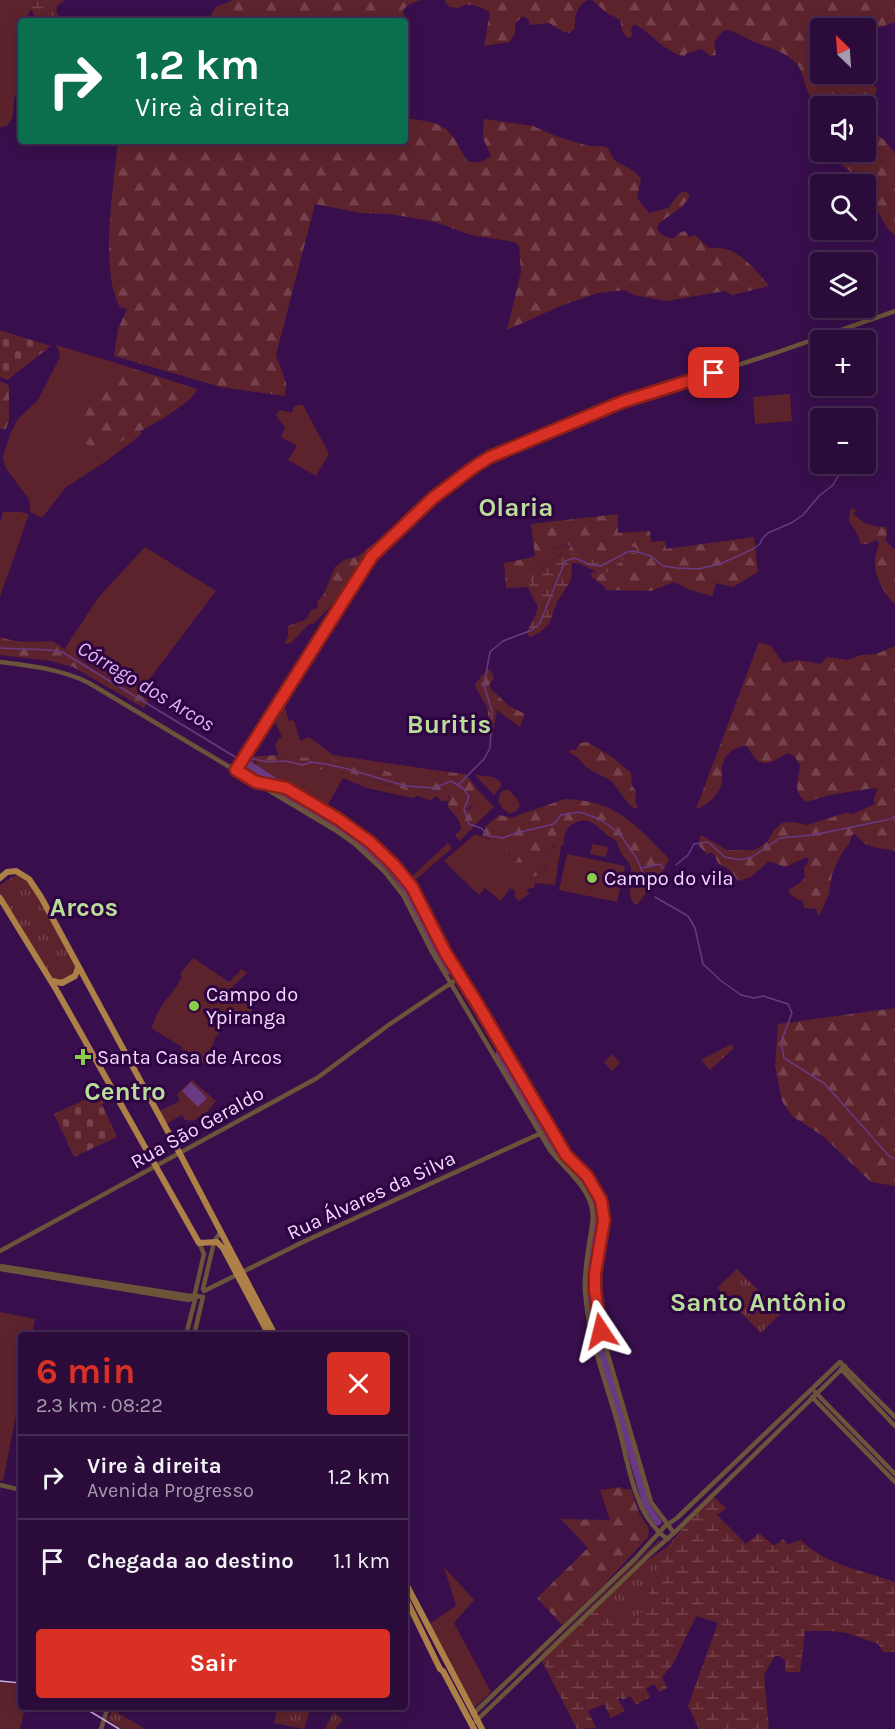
<!DOCTYPE html>
<html lang="pt">
<meta charset="utf-8">
<style>
:root{--surface:#2a0b39;--page:#321441;--text:#f1f3f6;--muted:#a59bae;--line:#462b53;--accent:#d93025}
body{margin:0;font-family:Karla,sans-serif;background:var(--page);color:var(--text);height:100vh;display:flex;flex-direction:column;font-size:22px;white-space:nowrap}
*{box-sizing:border-box;margin:0}
p{font-size:20px;color:var(--muted)}
.icon{flex:none;width:33px;height:33px;fill:none;stroke:currentColor;stroke-width:2;stroke-linecap:round;stroke-linejoin:round}
.map{position:relative;flex:1;overflow:hidden}
.sheet{position:absolute;left:18px;top:1332px;width:390px;height:378px;display:flex;flex-direction:column;background:var(--surface);border-radius:6px;box-shadow:0 3px 15px #0003,0 0 0 2px var(--line)}
.sheet>*{flex:none}
.hud{position:absolute;left:18px;top:18px;width:390px;height:126px;border-radius:6px;box-shadow:0 3px 15px #0003,0 0 0 2px var(--line);background:#0b6e4f;color:#fff;overflow:hidden}
.needle{width:39px;rotate:335deg}
.buttons{position:absolute;left:810px;top:18px;display:grid;gap:12px}
.buttons a{display:grid;place-items:center;width:66px;height:66px;border-radius:6px;background:var(--surface);box-shadow:0 3px 15px #0003,0 0 0 2px var(--line);font-size:30px}
.pin{position:absolute;display:grid;place-items:center;width:51px;height:51px;color:#fff;margin:-26px;border-radius:12px;box-shadow:0 3px 9px #0006}
.me{position:absolute;width:66px;margin:-33px;rotate:350deg;stroke-linejoin:round;filter:drop-shadow(0 0 4px #0008)}
.turn{display:flex;align-items:center;gap:21px;height:126px;padding:0 18px;font-size:27px}
.turn .icon{width:78px;height:78px;stroke-width:2.5}
.turn b{display:block;font-size:42px;line-height:51px}
.round{display:grid;place-items:center;flex:none;width:63px;height:63px;border-radius:6px;background:var(--page)}
.summary{display:flex;align-items:center;justify-content:space-between;height:102px;padding:0 18px}
h1{font-size:36px;font-weight:700;line-height:45px;color:var(--accent)}
.button{display:flex;gap:12px;margin-top:auto;padding:12px 18px}
.button a{flex:1;height:69px;border-radius:6px;background:var(--accent);color:#fff;font-size:24px;font-weight:700;line-height:69px;text-align:center}
ul{padding:0;list-style:none}
li{display:flex;align-items:center;gap:18px;height:84px;padding:0 18px;border-top:2px solid var(--line)}
li div{flex:1}
li b{display:block;font-size:22px}
li em{font-style:normal}
.map>svg:first-child{display:block}
.grass{fill:#5d232d}
.forest{fill:url(#forest-firs)}
.wetland{fill:url(#wetland-marsh)}
.cemetery{fill:url(#cemetery-stones)}
.park{fill:url(#park-tufts)}
.water{fill:#693a83}
.lines{fill:none;stroke-linecap:round;stroke-linejoin:round}
.stream{stroke:#693a83;stroke-width:1.5}
.river{stroke:#693a83;stroke-width:7}
.minor{stroke:#6a543a;stroke-width:4.5}
.major{stroke:#ac8046;stroke-width:6}
.rail{stroke:#c9afd9;stroke-width:1.5}
.route-casing{stroke:#8d1f18;stroke-width:15}
.route{stroke:#d93025;stroke-width:10}
.poi-dot{fill:#8ace47;stroke:#2e0341;stroke-width:2}
.labels{text-anchor:middle;stroke-width:6;stroke-linejoin:round;paint-order:stroke}
.poi-label{font-size:20px;fill:#f0daff;stroke:#2e0341;text-anchor:start}
.street-label{font-size:20px;fill:#f0daff;stroke:#2e0341}
.water-label{font-size:21px;font-style:italic;fill:#dbb6f3;stroke:#2e0341}
.district-label{font-size:26px;font-weight:bold;fill:#b7dd99;stroke:#2e0341}
</style>
<div class="map">
<svg width="895" height="1729" viewBox="0 0 895 1729">
<defs>
<pattern id="forest-firs" width="22" height="20" patternUnits="userSpaceOnUse" patternTransform="scale(1.5)"><rect width="22" height="20" fill="#5d232d"/><path d="M5 1l3.5 6h-7zM16 11l3.5 6h-7z" fill="#75424c"/></pattern>
<pattern id="wetland-marsh" width="20" height="14" patternUnits="userSpaceOnUse" patternTransform="scale(1.5)"><rect width="20" height="14" fill="#5d232d"/><path d="M1 5h8M5 5V1M11 12h8M15 12V8" fill="none" stroke="#75424c"/></pattern>
<pattern id="cemetery-stones" width="16" height="16" patternUnits="userSpaceOnUse" patternTransform="scale(1.5)"><rect width="16" height="16" fill="#5d232d"/><path d="M2 7V4a2 2 0 0 1 4 0v3zM10 15v-3a2 2 0 0 1 4 0v3z" fill="#75424c"/></pattern>
<pattern id="park-tufts" width="24" height="20" patternUnits="userSpaceOnUse" patternTransform="scale(1.5)"><rect width="24" height="20" fill="#5d232d"/><path d="M3 7l-1-3M5 7V3M7 7l1-3M15 17l-1-3M17 17v-4M19 17l1-3" fill="none" stroke="#75424c"/></pattern>
</defs>
<rect width="100%" height="100%" fill="#380f4c"/>
<path class="grass" d="M0,0h20v10l11,-1 -4,9 1,3h-7v15l-5,9 5,25v12l-7,17 -1,18 -6,9 -7,1z
M56,345l57,17c0,14 -8,21 -18,29l11,57 33,-18 3,4 -40,30 -36,23 -24,31 -12,-6 -1,-13 -22,-29 -4,-10v-4l7,-21 8,-16 20,-19 21,-41 1,-5z
M790,394l2,27 -37,3 -2,-27z
M294,405l2,2 1,-2h6l26,49 -13,22 -28,-16 9,-14 -16,-9 4,-9 -9,-13 4,-5 12,3z
M3,512h17l9,2 -29,83v-74z
M569,544l2,2 -4,8 -5,-1 -25,19 -3,7v-9l6,-6 5,-11z
M145,547l71,44 -78,103 -38,-22 -16,-12 -10,-3 -9,-9 33,-50z
M283,701l6,20 5,-1 6,21 9,-4 24,18 115,17 -6,7 -14,2 -43,-10 -16,1 -13,-8 -38,-6 -28,-1 -11,-2 -4,-9 4,-8 3,-1 -9,-20z
M254,760l1,4 20,-1 34,4 45,7 34,11 34,6 25,-1 2,11h-7l-7,-5 -4,5 -13,-5 -6,2 -45,-10 -24,-10 -16,28 -32,-19 -19,-5 -4,-5 -24,-15z
M477,789l17,18 -19,18 -7,-14 12,-14z
M508,789l9,10 3,7 -4,5 -6,3 -8,-6 -4,-8 3,-8z
M475,834l14,6 13,1 5,3v12l10,6 6,1 3,4 12,8 9,-10 -1,-11 11,-11 4,3 -6,39 -20,-2 -1,5 -6,1 -1,3 3,1 -11,8 -5,-5 2,-4 -6,-4 -9,13 -16,-13 -6,7 -35,-34z
M448,843l4,5 -39,34 -3,-4z
M592,844l16,3 -2,10 -16,-3z
M567,854l58,12 -8,36 -58,-12z
M193,958l36,24 13,-13 5,4 -15,14 20,20v6l-17,-2 -19,26 -12,26 -12,-2 2,-7 -13,-5 1,-2 -31,-19c4,-8 8,-20 14,-27 6,-6 12,-15 17,-24l-2,-3z
M612,1054l8,9 -8,8 -8,-9z
M192,1080l24,21 -8,10 -15,10 -8,-1 -3,-5 -16,9 -7,-13 21,-10 -3,-7z
M0,1312l35,7 -3,16h-11v55l-18,91 -3,-1z
M444,1567l30,33 -20,23 37,69 -19,18 -43,-86 27,-18z
M0,1682l21,2v23h4l-5,22h-20z"/>
<path class="forest" d="M233,0h187l-12,5 -5,5 2,11h-198l9,-14z
M444,0h144c-12,6 -14,17 -13,28l-5,5 -6,-1 -15,-9 -19,2 -2,-6 -5,-3 -8,7v10l-5,9 -26,4 6,-34c-11,-4 -20,-12 -31,-4l-10,-1z
M592,0h303v22l-29,10v-4h-46v46h45l12,15 -2,6 -6,2 -19,-4 2,13c-22,1 -40,3 -47,-22 -2,-7 -4,-16 -9,-21 -13,-14 -35,-17 -50,-25 -6,-3 -11,-6 -17,-8l-6,1 -9,11 2,13 -6,1 -8,-7 -15,4 -2,3c-19,-2 -34,-24 -51,-32l-3,5 1,6 -2,3c-9,-2 -8,-11 -10,-19l-12,-5z
M405,118c42,6 42,6 62,43 11,3 15,1 24,-5l-8,-18 1,-19 49,7 25,11 31,9h13l6,2 6,12 18,10 9,8 -4,20 12,15 19,-5 12,-15 6,-2 4,5 -8,11 -23,16 -2,6c5,7 9,9 17,9l5,-5 6,-2 4,6 6,-2 14,13c28,-3 43,18 60,38l-37,9 -7,-4 -59,10 -32,-6 -9,-5 -27,3 -35,12 -56,25 14,-58 -2,-26 -5,-4 -43,-7 -39,-14 -43,-7 -28,-1 -46,-9 -39,151 10,28 -1,13 -64,-9 -107,-31 4,-27 9,-20 -7,-2c-21,-36 -6,-123 -2,-166h287z
M866,126l18,14 11,13v82l-7,-6 -17,-28 -5,-17 -30,-24 -2,-8h32z
M113,362l84,27c-6,18 -72,51 -91,59l-13,1c-3,-3 -8,-6 -10,-10 -5,-14 3,-34 11,-46 8,-11 19,-15 19,-31z
M0,381l7,3 2,3v33l-3,9h-6z
M853,508l3,3 -3,2c8,10 19,14 32,14l2,3 -1,11 9,9v54c-11,-10 -21,-27 -20,-43 0,-6 3,-12 4,-19l-3,-2 -9,4h-6l-3,-9 -9,-14 1,-11z
M618,514v19l32,-2 1,11 14,-1 1,8 88,-12 4,35 -25,15 -17,-4 -4,13 -22,-6 -16,-8 -23,9 -45,-1 -2,-4 -12,-9 -1,-3 2,-2 11,2c14,-8 18,-17 34,-21l-9,-8c-8,5 -22,17 -32,16 -10,-1 -19,-7 -30,-7l4,-8 -4,-2 -22,9 -5,11 -6,6v9l-6,8 -22,1 -2,-25 29,-6 2,-2 -4,-31z
M379,540l-1,5 -20,23 -5,16 -40,40h-4l-18,19 -7,1 4,-8v-10l19,-7 4,-9 7,-2 -1,-6 7,-8 11,-27 11,-8 11,-2z
M0,637c15,6 36,5 52,4 17,10 31,21 47,31 16,10 33,18 49,28l-4,8 -71,-41 -22,-6 -51,-6z
M759,642l12,4 12,17 16,-3 22,4 6,-7 21,3 13,-5 15,-1 19,-8v205c-20,-5 -25,0 -40,-17l-3,1 -3,9 -8,10 -9,20 -3,20 -10,22 -3,-7 -12,-1 -1,-7 -6,-2 -8,-6v-3l11,-7 5,-6 -1,-10 5,-5 -2,-5 -22,10 -16,-6 -18,16 -13,4 -7,-10 -13,-8 -5,-11 -6,2 -8,-8 1,-9 3,-1 24,14h28l12,-8 7,-12 8,-7 11,-1 14,3 38,-12 8,1 22,-10 -1,-6 4,-9 -4,-1 -45,7 -23,7c-15,-13 -7,-20 -6,-37l-6,-9 -6,-3c-21,12 -28,17 -41,-7 -12,0 -22,7 -25,20 -1,5 1,10 0,15 -1,12 -15,25 -26,28z
M490,669l4,9 -5,7 1,3 19,18 16,8 -5,13c-9,-6 -16,-12 -23,-17l-5,27c-7,-8 -2,-19 -5,-30 -3,-8 -10,-14 -12,-23l12,-14z
M587,742l25,15 19,16 1,13 4,5 -1,10 3,6 -3,2c-10,-7 -14,-17 -22,-26 -6,-7 -18,-9 -25,-15 -9,-6 -6,-10 -18,-15l-1,-3h7l4,-7z
M279,755l11,2 35,1 31,6 13,8 16,-1 43,10 14,-2 6,-7 17,2c6,8 16,15 15,26l-11,7 -1,3 7,15 -15,16 -5,-5 6,-7c-1,-12 -7,-14 -13,-22l1,-10 -2,-7 -37,1 -56,-17 -79,-11 -18,2 -3,-7 -9,1 1,-2z
M565,799c51,1 71,26 104,60l-6,12 -26,34c-13,-8 -4,-24 -6,-36 -1,-8 -7,-10 -10,-16 -2,-4 -3,-9 -5,-13 -15,-5 -21,-25 -39,-18 -4,1 -9,4 -11,9 -2,4 -2,10 -3,15l-8,-2 -9,10 1,10 -9,11 -10,3 -3,-4 1,-7 -3,-4 -13,-1 -3,-2 -1,-16c-8,-5 -16,-2 -24,-8l5,-11 12,-10 14,3 8,-4z
M895,1008v178l-24,-4 -48,-46 -31,-20 -10,-15 -7,-35 3,-42z
M621,1487l2,2h8l8,24 10,16 -1,8 -47,51 -39,37 -25,-27 51,-50 -27,-29 49,1 -10,-30z"/>
<path class="wetland" d="M20,0h45c-6,4 -10,6 -8,14l8,7h-28l-6,-12 -9,3 -3,-2z
M629,545l9,4v4c-16,4 -21,13 -34,22 -11,-3 -22,-13 -32,-12l-1,17 -14,22 -8,22 -10,9 -9,4 -3,-4c3,-10 10,-17 11,-27l-4,-6 -6,-13 9,-15 26,-19 17,1 16,7 7,-1z
M713,1496l13,12 -9,7 29,29 13,-11 15,13 9,-7 5,5 13,-4c23,24 63,31 94,42v70h-12l-5,-8 -31,-11 -16,-2h-26l-5,41h-15v-12l-6,-4h-4l-11,19 5,54h-70l-11,-23 30,-83 -22,-7 -23,48 -11,13 5,11 -8,4 -5,-8 -8,5 4,8 -14,8 -6,-9 -8,4 -1,-3 -3,2 7,12 -14,7 -7,-14 -16,7 8,17 -19,1 -35,-68 57,-57 16,13h21l6,-5 6,-18 10,-17v-11l9,-19 25,-30z"/>
<path class="cemetery" d="M0,330l2,1 49,15 -44,34 -7,-3z
M97,1094l20,43 -43,20 -20,-43z"/>
<path class="park" d="M244,764l27,16 2,3 -32,-15z
M475,775l18,2 7,4 1,5 -7,9z
M19,873l10,7 47,85 1,6 -15,11 -8,-1 -54,-85v-11z
M732,1044l2,4 -24,22 -9,-10z
M108,1088l5,11 -11,5 -5,-10z
M737,1269l44,44 -20,20 -44,-45z
M659,1540l1,1 -119,115 -1,-1z
M667,1547l-9,19v11l-10,17 -6,18 -6,5h-22l-15,-13 44,-41z
M278,1707h33l-7,22 -30,-6z
M113,1710l32,19h-24l-14,-9z
M334,1712l9,8 -8,9h-10z"/>
<path class="water" d="M191,1082l16,16 -9,9 -16,-16z"/>
<g class="lines">
<path class="stream" d="M0,648l50,2 12,2 175,106
M245,762l9,-3 13,3 19,-1 17,4 8,-3 14,2 19,4 62,18 29,2 16,-7 13,8 5,8 -5,12 5,15 12,4 8,8 14,2 13,-5 38,-9 7,-9 19,-3 19,7 12,8 11,10 15,22 13,31
M458,785l26,-26 6,-11 2,-37 -8,-26 6,-33 13,-11 29,-11 8,-7 25,-62 10,-3 16,7 10,1 26,-14 7,-1 17,5 12,10 14,2 21,1 22,-5 33,-15 7,-5 2,-5 6,-6 23,-10 12,-8 16,-19 14,-11 12,-21
M676,865l12,-10 6,-11 14,-2 17,15 16,3 11,-3 28,-19 33,-3 78,-16 4,-3
M642,868l18,-4 3,4
M655,897l33,19 7,12 8,36 17,16 21,15 13,3 9,-2 25,8 4,9 -11,29 3,16 41,26 64,72 6,3"/>
<path class="river" d="M245,762l28,18
M281,791l73,46 36,31 15,20 27,56 16,27
M499,1054l42,72
M547,1136l13,22 24,24 14,29 -9,63 5,53 49,167 3,11 12,17"/>
<path class="minor" d="M0,662c31,4 61,7 89,21l246,147 20,14 30,28 18,23 28,55 119,200c14,18 38,36 42,59 2,7 0,16 -1,23 -3,19 -7,39 -6,59 3,41 17,81 29,120 10,31 14,67 28,97 5,10 16,26 26,31
M236,770l136,-214 61,-58 41,-31 16,-10 132,-55 153,-49 120,-42
M258,782l28,6 52,30 32,24 24,23 18,22 33,65 33,53 88,150 21,21 12,19 5,25 -9,54v16l6,41 50,171 23,31
M199,1243l5,11 -9,39 1,3 7,1
M0,1251l317,-173 73,-54 70,-47
M0,1266l190,30 5,-1
M0,1269l189,31 7,-4
M203,1289l11,-47 7,-11
M204,1291l97,-48 249,-114
M186,1335l10,-39
M194,1335l9,-38
M841,1369l54,57
M815,1392l80,82
M812,1397l83,85
M0,1485l21,5
M473,1714l162,-155 30,-33 12,-8 163,-156 55,55
M475,1722l175,-168 24,-21 171,-167
M101,1729l7,-22"/>
<path class="major" d="M0,878l7,-6 9,-1 13,8 12,18 139,257 95,181
M0,898l57,93 142,252 18,-1 6,6 46,87
M52,981l10,2 13,-7 3,-8
M405,1582l77,147
M405,1597l35,72 3,2 31,58"/>
<path class="rail" d="M0,1681l21,2
M83,1707l36,22"/>
</g>
<g class="lines">
<g class="route-casing">
<path id="route" d="M601,1331l-6,-41v-16l9,-54 -3,-20 -14,-24 -21,-21 -88,-150 -33,-53 -33,-65 -18,-22 -24,-23 -32,-23 -52,-31 -30,-6 -20,-12 136,-214 61,-58 41,-31 16,-10 132,-55 92,-29"/>
</g>
<use href="#route" class="route"/>
</g>
<g class="poi-dot">
<circle cx="592" cy="878" r="6"/>
<circle cx="194" cy="1006" r="6"/>
<path d="M80 1048h6v6h6v6h-6v6h-6v-6h-6v-6h6z"/>
</g>
<g class="labels">
<g class="poi-label">
<text x="604" y="885">Campo do vila</text>
<text x="206" y="1001">Campo do<tspan x="206" dy="23">Ypiranga</tspan></text>
<text x="97" y="1064">Santa Casa de Arcos</text>
</g>
<g class="street-label">
<text transform="translate(197 1127) rotate(-29)" y="7">Rua São Geraldo</text>
<text transform="translate(371 1195) rotate(-25)" y="7">Rua Álvares da Silva</text>
</g>
<g class="water-label">
<text transform="translate(146 686) rotate(31)" y="7">Córrego dos Arcos</text>
</g>
<g class="district-label">
<text x="516" y="516">Olaria</text>
<text x="449" y="733">Buritis</text>
<text x="84" y="916">Arcos</text>
<text x="125" y="1100">Centro</text>
<text x="758" y="1311">Santo Antônio</text>
</g>
</g>
</svg>
<div class="buttons">
<a><svg class="needle" viewBox="-14 -14 28 28"><path d="M0-13l5 13h-10z" fill="#e53935"/><path d="M0 13l5-13h-10z" fill="#a59bae"/></svg></a>
<a><svg class="icon" aria-label="sound" viewBox="0 0 24 24"><path d="M4 9h4l5-4v14l-5-4H4zM17 9q2 3 0 6"/></svg></a>
<a><svg class="icon" aria-label="search" viewBox="0 0 24 24"><circle cx="10" cy="10" r="6"/><path d="M15 15l6 6"/></svg></a>
<a><svg class="icon" aria-label="layers" viewBox="0 0 24 24"><path d="M12 4l9 5-9 5-9-5zM3 14l9 5 9-5"/></svg></a>
<a>+</a>
<a>−</a>
</div>
<div class="pin" style="left:714px;top:373px;background:#d93025"><svg class="icon" aria-label="arrive" viewBox="0 0 24 24"><path d="M6 21V4h12l-3 4 3 4H6"/></svg></div>
<svg class="me" style="left:601px;top:1331px" viewBox="-20 -20 40 40"><path d="M0-17L14 15 0 8-14 15z" fill="#d93025" stroke="#fff" stroke-width="4"/></svg>
<div class="hud">
<div class="turn"><svg class="icon" aria-label="right" viewBox="0 0 24 24"><path d="M7 20v-9h11M14 6l5 5-5 5"/></svg><div><b>1.2 km</b>Vire à direita</div></div>
</div>
<section class="sheet">
<div class="summary"><div><h1>6 min</h1><p>2.3 km · 08:22</p></div><a class="round" style="background:#d93025;color:#fff"><svg class="icon" aria-label="close" viewBox="0 0 24 24"><path d="M6 6l12 12M18 6L6 18"/></svg></a></div>
<ul>
<li><svg class="icon" aria-label="right" viewBox="0 0 24 24"><path d="M7 20v-9h11M14 6l5 5-5 5"/></svg><div><b>Vire à direita</b><p>Avenida Progresso</p></div><em>1.2 km</em></li>
<li><svg class="icon" aria-label="arrive" viewBox="0 0 24 24"><path d="M6 21V4h12l-3 4 3 4H6"/></svg><div><b>Chegada ao destino</b></div><em>1.1 km</em></li>
</ul>
<div class="button"><a>Sair</a></div>
</section>
</div>
